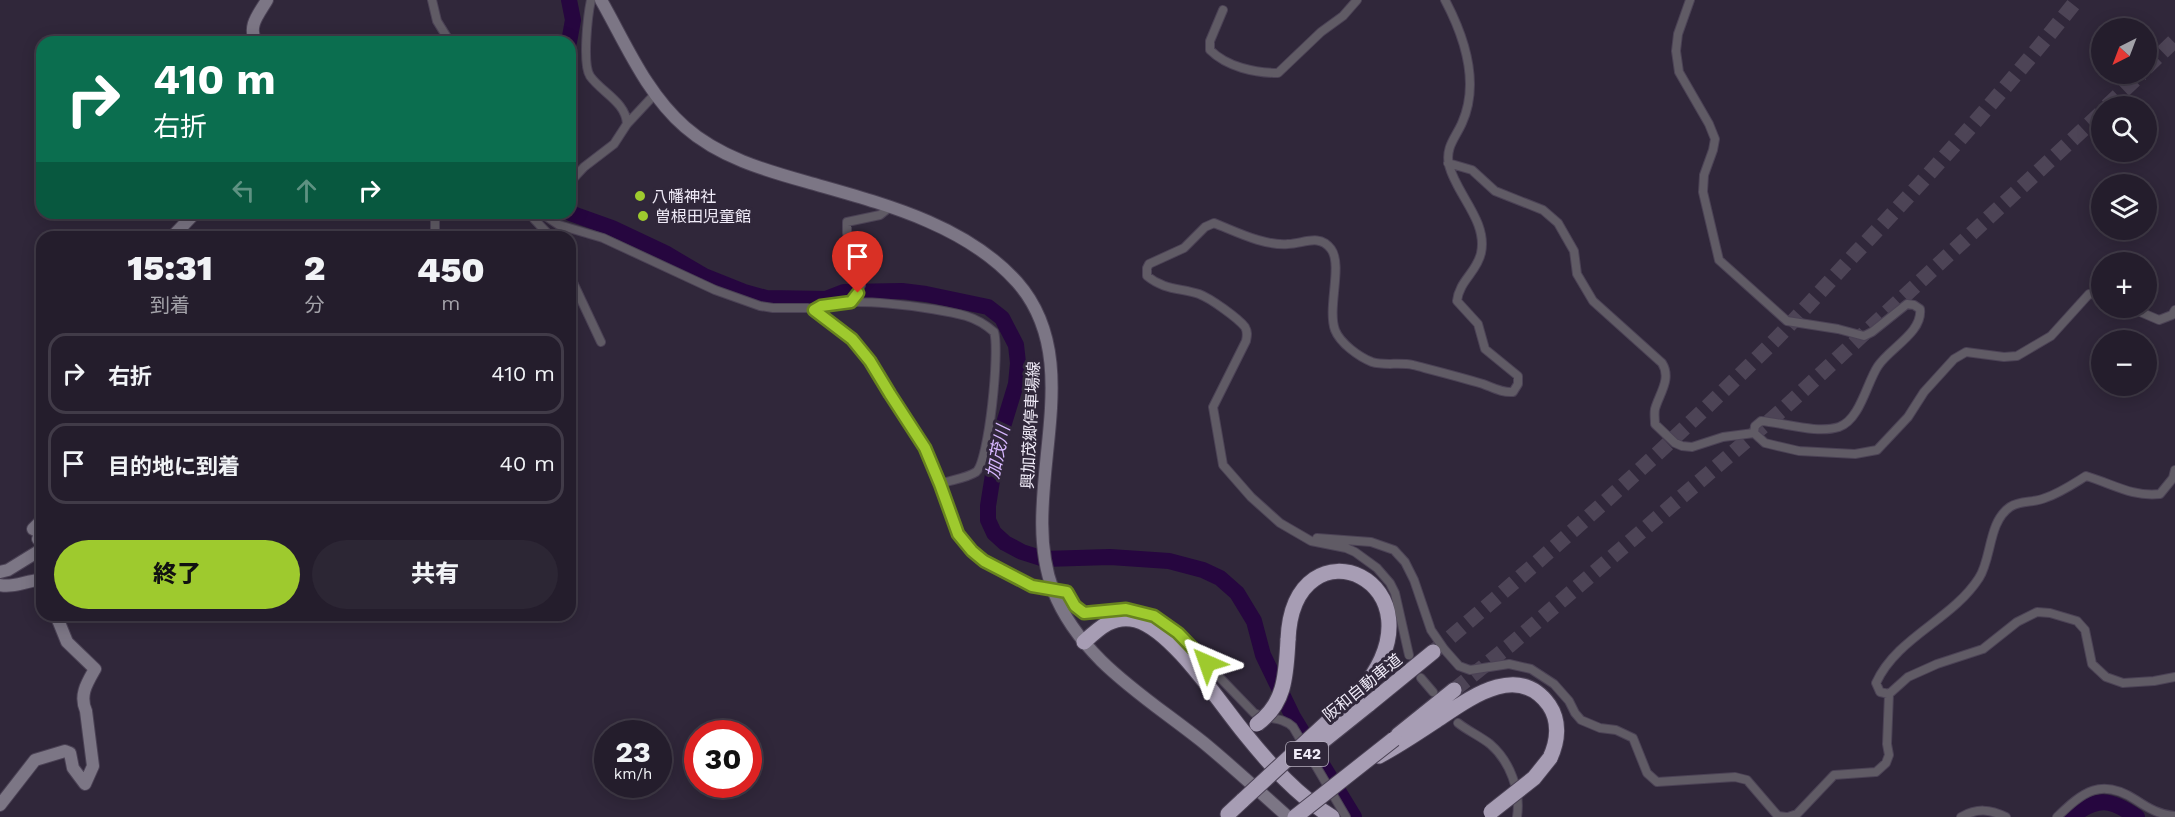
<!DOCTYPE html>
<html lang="ja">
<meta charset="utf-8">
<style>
:root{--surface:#241d2c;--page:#2c2634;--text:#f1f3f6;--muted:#a3a2a9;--line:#413b48;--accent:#9eca2e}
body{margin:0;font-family:"Work Sans","Noto Sans JP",sans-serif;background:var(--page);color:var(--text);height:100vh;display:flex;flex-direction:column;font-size:22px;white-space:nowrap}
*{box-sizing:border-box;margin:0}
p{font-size:20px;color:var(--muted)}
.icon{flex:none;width:33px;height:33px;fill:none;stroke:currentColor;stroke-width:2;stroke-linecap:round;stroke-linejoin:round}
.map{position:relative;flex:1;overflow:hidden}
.side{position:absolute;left:36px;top:231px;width:540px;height:390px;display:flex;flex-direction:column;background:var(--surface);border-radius:18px;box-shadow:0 3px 15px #0003,0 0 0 2px var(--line)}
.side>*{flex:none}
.guide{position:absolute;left:36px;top:36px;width:540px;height:183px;border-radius:18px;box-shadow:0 3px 15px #0003,0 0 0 2px var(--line);background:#0b6e4f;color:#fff;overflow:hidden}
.needle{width:39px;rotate:222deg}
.fabs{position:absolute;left:2091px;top:18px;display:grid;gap:12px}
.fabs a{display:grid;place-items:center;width:66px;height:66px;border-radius:50%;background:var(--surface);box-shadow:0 3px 15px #0003,0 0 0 2px var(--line);font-size:30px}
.speed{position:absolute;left:594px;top:720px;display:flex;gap:12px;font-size:30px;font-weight:700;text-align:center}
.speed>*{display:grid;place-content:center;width:78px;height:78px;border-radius:50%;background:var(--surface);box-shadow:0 3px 15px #0003,0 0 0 2px var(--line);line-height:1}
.speed small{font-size:15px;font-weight:400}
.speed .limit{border:9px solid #d22;background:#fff;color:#111}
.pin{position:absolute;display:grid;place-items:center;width:51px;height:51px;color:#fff;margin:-62px -26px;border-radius:50% 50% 50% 0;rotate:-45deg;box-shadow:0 0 6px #0007}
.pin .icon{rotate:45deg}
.me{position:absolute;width:66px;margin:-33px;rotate:317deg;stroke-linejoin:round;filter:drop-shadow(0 0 4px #0008)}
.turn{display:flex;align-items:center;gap:21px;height:126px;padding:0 18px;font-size:27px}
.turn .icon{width:78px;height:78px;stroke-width:2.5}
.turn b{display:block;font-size:42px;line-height:51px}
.lanes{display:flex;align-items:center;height:57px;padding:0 18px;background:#0003;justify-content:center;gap:30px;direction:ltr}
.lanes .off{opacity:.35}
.eta{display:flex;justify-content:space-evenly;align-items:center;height:102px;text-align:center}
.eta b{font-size:36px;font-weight:800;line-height:42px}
.primary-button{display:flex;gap:12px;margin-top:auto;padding:12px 18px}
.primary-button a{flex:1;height:69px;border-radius:36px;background:var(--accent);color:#111;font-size:24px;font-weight:800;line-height:69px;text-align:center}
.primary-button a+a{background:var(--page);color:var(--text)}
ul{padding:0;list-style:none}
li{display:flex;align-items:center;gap:18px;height:81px;margin:0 12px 9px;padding:0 6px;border:3px solid var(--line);border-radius:18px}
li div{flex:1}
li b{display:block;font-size:22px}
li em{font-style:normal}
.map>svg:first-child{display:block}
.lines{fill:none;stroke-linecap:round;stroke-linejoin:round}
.river{stroke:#26063f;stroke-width:16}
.highway-tunnel{stroke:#4d4456;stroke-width:15;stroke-dasharray:15 8;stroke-linecap:butt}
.street-casing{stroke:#4b4255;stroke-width:10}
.secondary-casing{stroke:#4b4255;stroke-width:14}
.highway-casing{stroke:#4b4255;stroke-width:17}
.street{stroke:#605b65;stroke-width:8}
.secondary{stroke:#7c7685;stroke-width:12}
.highway{stroke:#a79db4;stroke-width:15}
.highway-bridge-casing{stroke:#4b4255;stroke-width:17;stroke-linecap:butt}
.highway-bridge{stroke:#a79db4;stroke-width:15}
.route-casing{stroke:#67831e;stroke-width:15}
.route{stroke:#9eca2e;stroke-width:10}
.poi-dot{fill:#9eca2e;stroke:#30273a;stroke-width:2}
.labels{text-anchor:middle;stroke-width:6;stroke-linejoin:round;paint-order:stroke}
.shield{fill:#30273a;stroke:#b6b0bf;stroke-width:1.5}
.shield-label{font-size:15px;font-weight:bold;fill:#f0ebf8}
.poi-label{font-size:16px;fill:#f0ebf8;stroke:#30273a;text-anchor:start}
.street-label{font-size:16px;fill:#f0ebf8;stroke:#30273a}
.water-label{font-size:18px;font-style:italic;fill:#d7b7ff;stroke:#30273a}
</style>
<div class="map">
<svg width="2175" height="817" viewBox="0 0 2175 817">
<rect width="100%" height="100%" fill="#30273a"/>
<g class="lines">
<path class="river" d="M569,42l4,-22 -4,-20
M570,213l42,15 53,25 39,23 40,16 22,6 60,1 18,-7 58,-1 24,3 62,13 14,11 14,27 2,18 -2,21 -18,59 -10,63v14l6,13 11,10 17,9 22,7 66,-2 59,4 34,9 17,8 17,15 17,28 9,34 30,62 61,100
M2071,817c27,-21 40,-18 66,0"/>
<path class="highway-tunnel" d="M2146,68l29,-28
M2107,106l34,-32
M1433,652c112,-95 221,-192 325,-295 38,-37 73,-78 110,-117 73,-78 143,-157 209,-240
M1454,690l55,-44 273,-236 320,-298"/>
<g class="street-casing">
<path id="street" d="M432,0l5,21 13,21
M591,0c-3,14 -9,64 -1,76 11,16 36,26 37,48
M1690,0l-12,34 -2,17 3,21 30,52 6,15 -2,11 -9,25 -1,17 16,68 68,61 51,8 26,7 8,-4 35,-28 7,1 6,4c3,23 -30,39 -42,57 -11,16 -18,54 -39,61 -22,7 -54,-4 -78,-6l-6,5 -1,7
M1223,10l-13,31v9c17,17 45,23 68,23l43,-41 22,-16 14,-16
M1448,163l24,7 23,21 48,19 15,13 16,28 3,23 16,27 69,62c10,16 -3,31 -7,46 -1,5 0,10 0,15l20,19 7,3 10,1 31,-10 31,-4
M570,182l14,-15 30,-23 13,-20 28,-30
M532,213l2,6 17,18
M541,213l18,12 44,13 112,52 45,16 13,2h35l19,10 35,31 63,99 15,36 18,50 9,12 17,15 31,14 17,11 35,6 8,14 9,7c8,0 16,-3 24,-4 24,-2 43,4 63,18l83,86c14,7 27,3 39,14l53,90
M435,237v-24
M570,276l31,66
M851,302l10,-17 -14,-52v-11l33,-7 10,-8
M2131,308l28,12 13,-5 3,-5
M814,310c24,-17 123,-2 152,6 10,3 20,9 28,16 6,17 -5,130 -18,140 -9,6 -25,8 -36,12
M1754,433l11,10 34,8 56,3 22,-4 31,-33 16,-25 30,-33 12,-7 38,5 13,-1 34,-20 38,-42 13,1
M1317,538l54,4 23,8 11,12 9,18 17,50 13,19 15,17 11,4 39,-6 22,5 23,15 15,17 6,12 6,7 19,8 16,2 17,8 14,35 10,9 78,-5 12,3 31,36 8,1
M1409,655l-14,-62 -5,-10 -13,-15 -22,-16 -9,-4 -35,-7 -31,-18 -29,-26 -28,-32 -10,-58 33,-66c1,-5 2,-9 -1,-14 -7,-9 -35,-29 -46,-33 -19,-6 -35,-4 -52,-18v-8l2,-4 35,-16 21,-21 9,-4c23,9 50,23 74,21 15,0 31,-11 43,5 12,16 -4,59 4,81 5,13 24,27 37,32 12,4 28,0 41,3 23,6 47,12 70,19 11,4 19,9 30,8l5,-8v-8l-33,-27 -7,-25 -21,-23c2,-20 20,-29 24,-48 7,-32 -25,-59 -32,-88 -4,-18 7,-28 13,-42 18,-40 2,-87 -17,-123
M1421,678l12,14
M1889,694l-9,-2 -4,-9c21,-46 76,-63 103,-105 13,-20 9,-56 31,-71 10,-7 24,-4 35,-9 15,-5 28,-14 41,-22 27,8 46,21 74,18l13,-16 2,-8
M1458,723c10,8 22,13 32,21 20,17 31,47 27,73
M1788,817l9,-3 37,-39 42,-3 10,-9 3,-8 -2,-11 2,-50 19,-17 29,-13 46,-15 34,-27 20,-10 13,1 27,8 8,9 7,34 14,13 17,6 31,-2 21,-4
M1961,817c16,-9 29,-8 45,0
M2057,817c26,-25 44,-40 79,-17 12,8 24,15 39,16"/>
</g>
<g class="secondary-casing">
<path id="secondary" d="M601,0c25,44 45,93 84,127 34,30 79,43 122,55 73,21 157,41 210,100 75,85 -1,210 36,308 27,70 95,108 151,153 29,24 56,49 84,74
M256,42c-9,-16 3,-28 11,-42
M172,237l23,-24
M42,520l-9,9 8,4 -3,6 4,2
M0,572l8,-2 34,-21
M0,585c12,3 26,-4 39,-5l3,3
M0,805l35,-45 30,-9 5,2 3,15 12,16 8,-18 -7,-55c-7,-16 1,-28 9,-42l-28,-27 -11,-27"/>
</g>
<g class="highway-casing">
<path id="highway" d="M1288,640c5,-127 165,-59 72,52
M1084,642c15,-14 30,-28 52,-22 38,11 84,84 110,115 25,31 52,61 86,82
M1368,705l65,-53
M1398,735l56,-45
M1379,756c19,-10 37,-22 55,-34 32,-21 83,-62 115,-17 11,16 9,36 1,53
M1228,814l15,-14"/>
</g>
<use href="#street" class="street"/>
<use href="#secondary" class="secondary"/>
<use href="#highway" class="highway"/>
<g class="highway-bridge-casing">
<path id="highway-bridge" d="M1257,724c29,-21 29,-51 31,-84
M1318,745l50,-40
M1243,800l117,-108
M1491,812l43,-34 16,-20
M1295,817l99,-78"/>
</g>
<use href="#highway-bridge" class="highway-bridge"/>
</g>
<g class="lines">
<g class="route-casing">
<path id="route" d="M858,293l-7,9 -30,4 -7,4 38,29 18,22 20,33 35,54 15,36 18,50 14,17 12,10 48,25 35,6 8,14 9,7 42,-4 28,7 24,17 29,30"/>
</g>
<use href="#route" class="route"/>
</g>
<g class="poi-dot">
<circle cx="640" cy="196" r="6"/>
<circle cx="643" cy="216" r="6"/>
</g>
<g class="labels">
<rect class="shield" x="1286" y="742" width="42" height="24" rx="4.5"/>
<g class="shield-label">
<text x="1307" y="759">E42</text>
</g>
<g class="poi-label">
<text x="652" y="202">八幡神社</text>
<text x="655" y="222">曽根田児童館</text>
</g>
<g class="street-label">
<text transform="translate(1030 425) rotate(-87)" y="6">興加茂郷停車場線</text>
<text transform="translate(1362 687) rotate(-39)" y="6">阪和自動車道</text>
</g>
<g class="water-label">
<text transform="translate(998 452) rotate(-78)" y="6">加茂川</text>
</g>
</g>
</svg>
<div class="fabs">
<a><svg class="needle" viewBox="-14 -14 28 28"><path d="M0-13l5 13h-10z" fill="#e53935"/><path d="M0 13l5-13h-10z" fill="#a3a2a9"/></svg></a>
<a><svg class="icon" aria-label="search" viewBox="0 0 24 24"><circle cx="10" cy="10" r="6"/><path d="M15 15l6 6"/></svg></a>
<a><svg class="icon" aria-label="layers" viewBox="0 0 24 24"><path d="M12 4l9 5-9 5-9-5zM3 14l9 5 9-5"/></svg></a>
<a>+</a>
<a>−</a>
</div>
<div class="speed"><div>23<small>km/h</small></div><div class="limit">30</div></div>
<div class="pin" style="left:858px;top:293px;background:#d93025"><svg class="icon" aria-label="arrive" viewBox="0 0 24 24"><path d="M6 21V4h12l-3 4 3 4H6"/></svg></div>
<svg class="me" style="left:1207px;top:663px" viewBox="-20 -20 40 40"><path d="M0-17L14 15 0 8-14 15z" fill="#9eca2e" stroke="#fff" stroke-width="4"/></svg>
<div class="guide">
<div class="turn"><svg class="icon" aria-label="right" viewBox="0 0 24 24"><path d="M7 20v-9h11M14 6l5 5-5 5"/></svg><div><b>410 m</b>右折</div></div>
<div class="lanes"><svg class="icon off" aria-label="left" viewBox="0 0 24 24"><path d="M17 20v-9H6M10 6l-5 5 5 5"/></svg><svg class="icon off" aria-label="ahead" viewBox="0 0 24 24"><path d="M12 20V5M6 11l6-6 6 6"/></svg><svg class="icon" aria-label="right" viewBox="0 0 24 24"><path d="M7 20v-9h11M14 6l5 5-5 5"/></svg></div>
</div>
<section class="side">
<div class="eta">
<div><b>15:31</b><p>到着</p></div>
<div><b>2</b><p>分</p></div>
<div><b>450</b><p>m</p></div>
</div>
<ul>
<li><svg class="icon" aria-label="right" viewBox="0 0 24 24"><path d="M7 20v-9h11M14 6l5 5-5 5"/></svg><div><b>右折</b></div><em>410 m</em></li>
<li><svg class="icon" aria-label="arrive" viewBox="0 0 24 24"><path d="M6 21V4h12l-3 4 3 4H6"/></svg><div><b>目的地に到着</b></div><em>40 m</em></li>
</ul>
<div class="primary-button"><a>終了</a><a>共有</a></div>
</section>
</div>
